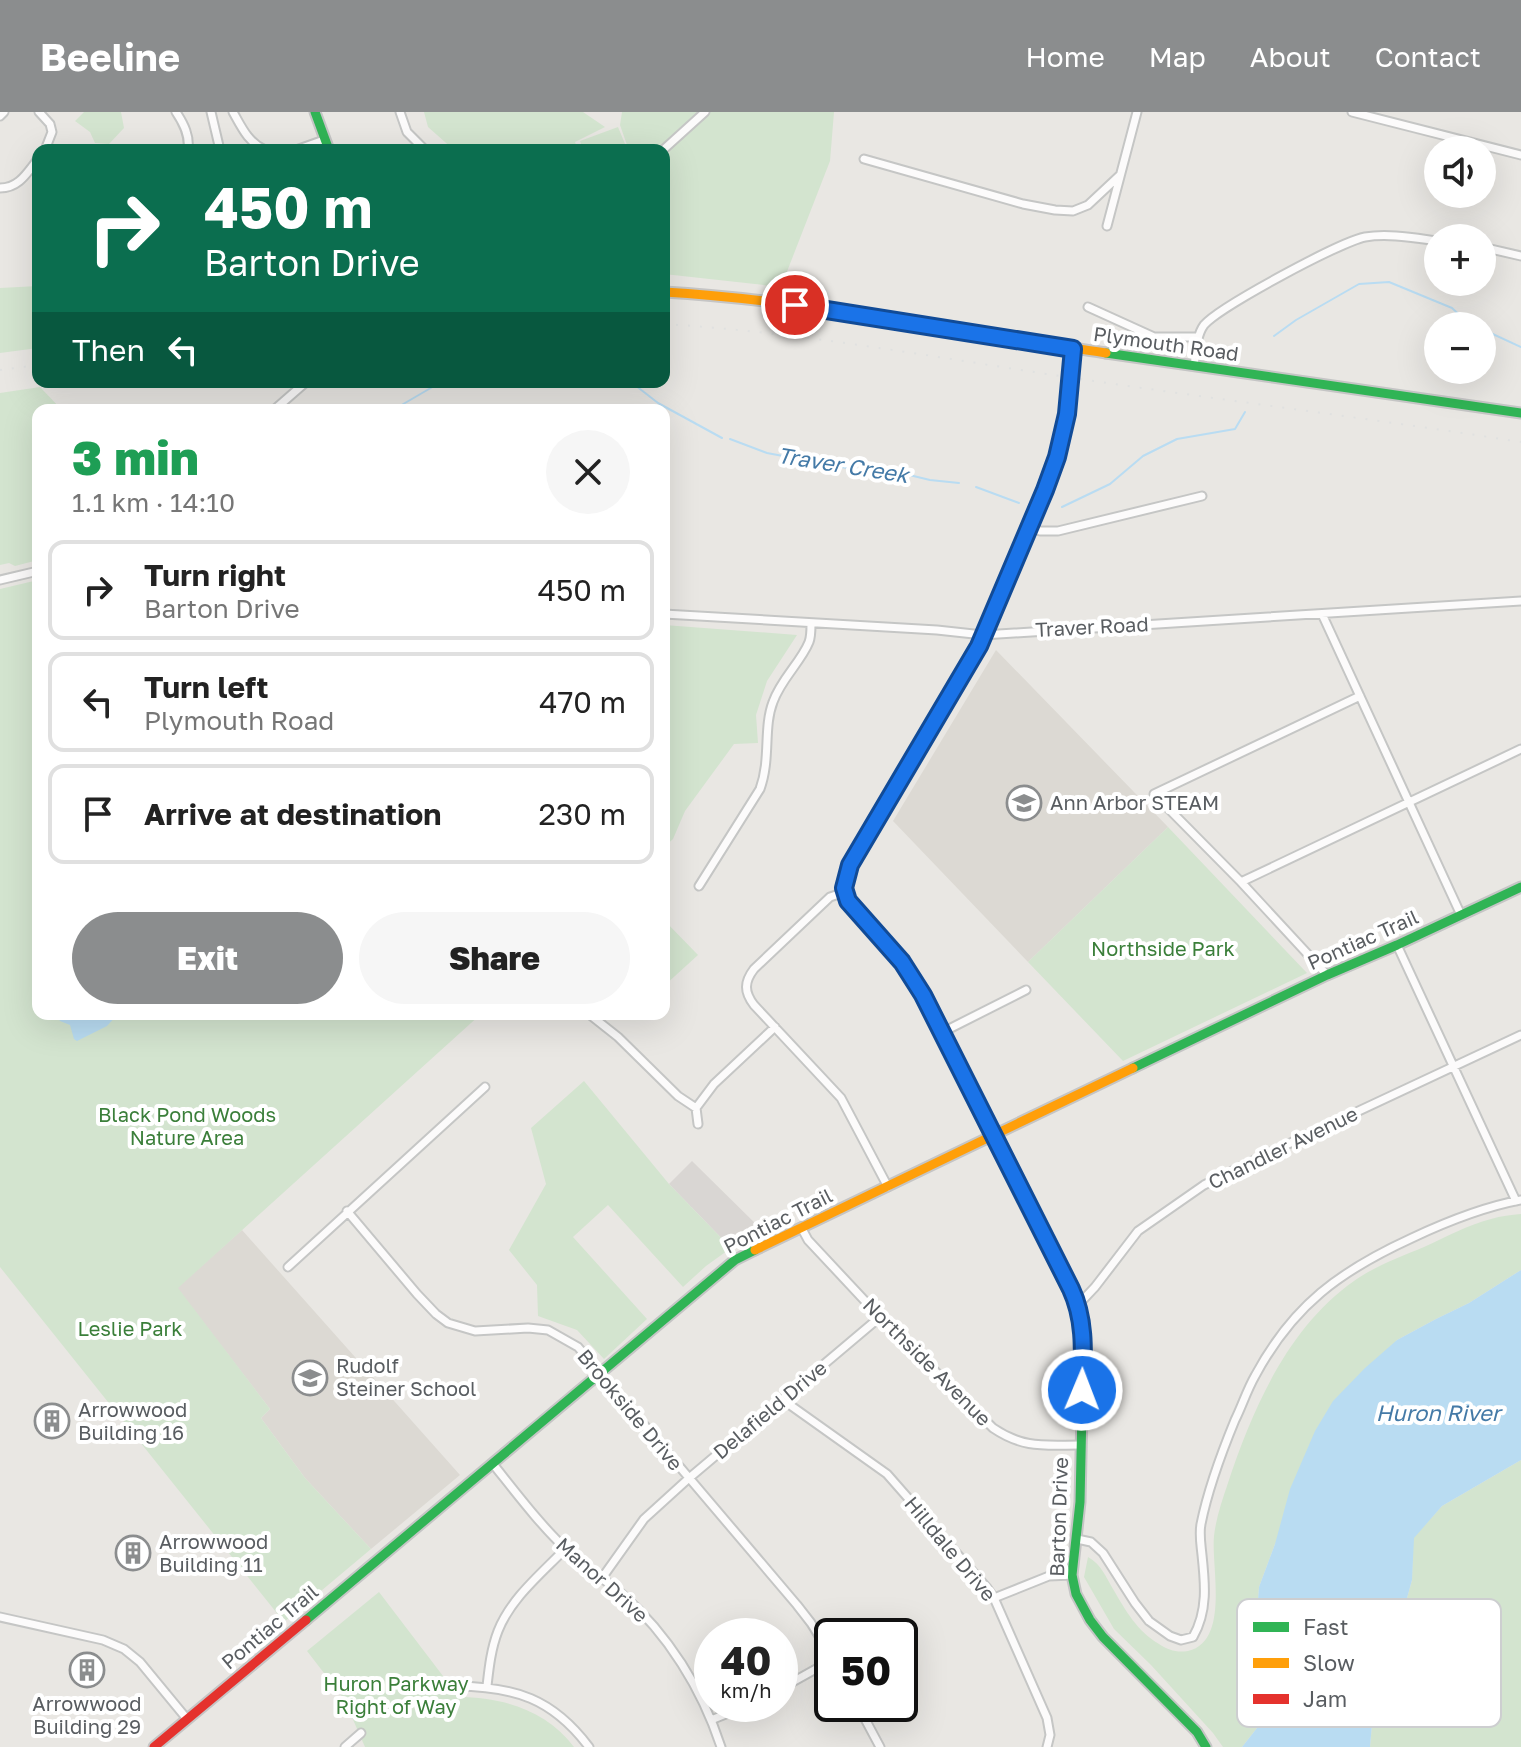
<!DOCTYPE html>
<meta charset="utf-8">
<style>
:root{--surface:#fff;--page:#f6f6f6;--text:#222;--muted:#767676;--line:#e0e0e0;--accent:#8b8d8e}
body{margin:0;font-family:"Golos Text",sans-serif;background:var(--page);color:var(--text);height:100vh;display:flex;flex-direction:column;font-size:30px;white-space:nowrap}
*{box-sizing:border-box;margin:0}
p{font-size:26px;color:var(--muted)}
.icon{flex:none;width:44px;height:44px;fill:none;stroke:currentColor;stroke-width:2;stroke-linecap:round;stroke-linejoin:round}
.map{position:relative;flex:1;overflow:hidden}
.side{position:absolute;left:32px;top:292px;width:638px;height:616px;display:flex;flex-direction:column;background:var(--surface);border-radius:16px;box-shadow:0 8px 32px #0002}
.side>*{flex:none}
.banner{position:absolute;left:32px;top:32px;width:638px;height:244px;border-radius:16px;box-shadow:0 8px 32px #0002;background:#0b6e4f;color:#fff;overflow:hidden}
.tools{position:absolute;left:1424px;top:24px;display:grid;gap:16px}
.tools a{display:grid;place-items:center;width:72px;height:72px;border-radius:50%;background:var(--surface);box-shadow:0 8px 32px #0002;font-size:40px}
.speed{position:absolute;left:694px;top:1506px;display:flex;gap:16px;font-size:40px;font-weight:700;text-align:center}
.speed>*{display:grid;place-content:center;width:104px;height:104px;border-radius:50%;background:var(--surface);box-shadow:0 8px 32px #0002;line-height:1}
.speed small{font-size:20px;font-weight:400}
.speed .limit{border:4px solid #111;border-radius:12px;background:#fff;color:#111}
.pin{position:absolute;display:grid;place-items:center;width:68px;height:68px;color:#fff;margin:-34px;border:4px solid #fff;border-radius:50%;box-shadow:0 2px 8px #0007}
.me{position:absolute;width:88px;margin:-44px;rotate:1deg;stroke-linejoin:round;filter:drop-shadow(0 0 6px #0008)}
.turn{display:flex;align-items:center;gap:28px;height:168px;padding:0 40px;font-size:36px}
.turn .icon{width:104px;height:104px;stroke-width:2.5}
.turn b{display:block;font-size:56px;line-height:68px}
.then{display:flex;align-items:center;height:76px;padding:0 40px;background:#0003;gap:16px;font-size:30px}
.round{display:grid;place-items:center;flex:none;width:84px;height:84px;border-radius:42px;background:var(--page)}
.headline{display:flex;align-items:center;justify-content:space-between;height:136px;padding:0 40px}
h1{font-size:48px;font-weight:800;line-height:60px;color:#1e9e55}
.cta{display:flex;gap:16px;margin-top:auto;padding:16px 40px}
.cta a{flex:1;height:92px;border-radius:48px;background:var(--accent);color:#fff;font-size:32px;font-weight:800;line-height:92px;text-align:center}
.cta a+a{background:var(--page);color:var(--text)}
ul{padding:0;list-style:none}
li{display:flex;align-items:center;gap:24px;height:100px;margin:0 16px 12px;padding:0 24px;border:4px solid var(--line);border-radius:16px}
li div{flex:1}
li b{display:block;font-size:30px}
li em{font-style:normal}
header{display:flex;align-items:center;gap:48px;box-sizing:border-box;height:112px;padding:0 40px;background:var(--accent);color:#fff}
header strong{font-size:38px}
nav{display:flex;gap:44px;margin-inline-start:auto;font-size:28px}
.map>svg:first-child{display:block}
.industrial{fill:#d9d6d3}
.education{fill:#dcd9d3}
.green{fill:#d3e4cf}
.water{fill:#b9dcf2}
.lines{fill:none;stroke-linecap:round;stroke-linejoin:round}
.stream{stroke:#b9dcf2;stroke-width:2}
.street-casing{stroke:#c5c6c5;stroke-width:11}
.fast-casing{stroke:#c5c5c5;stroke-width:13}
.slow-casing{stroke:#c5c5c5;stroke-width:13}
.jam-casing{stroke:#c5c5c5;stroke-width:13}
.street{stroke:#fcfbfb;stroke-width:7}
.fast{stroke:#30b455;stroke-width:9}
.slow{stroke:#ff9f0a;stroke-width:9}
.jam{stroke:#e5322d;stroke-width:9}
.rail{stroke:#e0e1e0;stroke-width:2;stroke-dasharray:2 10;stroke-linecap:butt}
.route-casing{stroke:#114b97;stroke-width:20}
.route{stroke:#1a73e8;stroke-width:14}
.labels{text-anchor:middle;stroke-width:8;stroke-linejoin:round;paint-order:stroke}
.street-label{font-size:20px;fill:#595d61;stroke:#fff}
.poi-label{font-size:20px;fill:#595d61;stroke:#fff;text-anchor:start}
.park-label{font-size:20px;fill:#3b7f3a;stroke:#fff}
.water-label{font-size:22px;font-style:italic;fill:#447aa7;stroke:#fff}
.key{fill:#fff;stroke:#cdced0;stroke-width:2}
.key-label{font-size:22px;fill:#595d61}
</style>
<header>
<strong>Beeline</strong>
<nav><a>Home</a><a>Map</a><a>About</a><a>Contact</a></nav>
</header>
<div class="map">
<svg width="1521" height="1635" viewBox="0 0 1521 1635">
<rect width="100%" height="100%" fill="#e9e7e3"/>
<path class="industrial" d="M692,1049l73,72 -34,15 -62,-64z"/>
<path class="education" d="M996,538l172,177 -140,135 -135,-141z
M242,1118l218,245 -89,74 -66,-71 -44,-60 9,-9 -93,-121z"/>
<path class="green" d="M84,0h37l3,16 -15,16 -14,-1 -5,-11 -15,-11z
M424,0h159l22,15 -30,15 3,8h-124l-26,-23z
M622,0h212l-4,49 -49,126 -117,-13v-124h-48l11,-5 -7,-20z
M618,15l7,17 -15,6h-27l-3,-9z
M38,174v62l-38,5v-65z
M40,275l22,23h-24v150l-23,6 -6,-3 -9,2v-172z
M38,468v434h443l-303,274 92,121 -9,9 44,60 66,71 -87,73 -284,-355v-678z
M664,513l133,10 -30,46 -11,34 2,28 -24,1 -49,67 -12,28 -9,8z
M1168,715l139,146 -184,88 -95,-99z
M664,808l34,35 -34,31z
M584,969l85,103 62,64 -25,18 -23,21 -75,-82 -35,32 74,82 -43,40 -27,-29 -39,-14 -1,-31 -28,-35 37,-66 -15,-56z
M1521,1102v56l-52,33 -33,16 -39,21 -122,204 -16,43 -4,51 1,32 11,39 -6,14 -19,24h-19l-10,-14 -62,-68 -37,-36 -30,-52 4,-20c13,7 18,20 25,32 13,22 24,42 46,55 9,6 18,9 29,7 42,-10 23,-84 26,-115 2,-18 8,-35 14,-53 24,-73 60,-156 126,-202 21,-15 46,-24 70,-34 22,-10 44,-22 67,-28 10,-3 20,-4 30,-5z
M1521,1348v287h-151l9,-101 23,-30 10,-36 1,-42 29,-32z
M379,1480l80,105c44,0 88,14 115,50h-209l-21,-48 -37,-48z"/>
<path class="water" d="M60,902h58l-11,12 -30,15 -3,-2 -4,-14 -10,-4 -2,-4z
M1521,1158v190l-79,46 -28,32 -2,42 -10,36 -23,30 -9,101h-128l19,-24 6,-14 -11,-39 -1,-32 4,-51 16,-43 15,-55 25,-58 18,-30 32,-33 32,-28 39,-21 33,-16z"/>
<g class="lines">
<path class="stream" d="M1482,217l39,18
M1274,224l22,-16 63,-36 30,-2 63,26 14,13 9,5
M631,270l27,21 64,35
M393,298l48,-28
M730,327l37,14 80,15 54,5 29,7 29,3
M976,375l43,16
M1062,395l48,-23 33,-28 34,-17 58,-10 10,-17"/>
<g class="street-casing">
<path id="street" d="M39,0l11,12 2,8 -7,18
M176,0c8,12 14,24 12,38
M211,0l9,38
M233,0c9,16 15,30 32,38
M400,0l7,20 18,18
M1352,0l169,43
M0,4l4,-4
M296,38l28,-10
M663,38l42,-38
M864,47l159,45 32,6 18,1 15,-6 31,-29
M0,76c19,0 27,-15 38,-29
M1107,114l30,-114
M1482,135l39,9
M1088,195l66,30h44
M1194,254c2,-13 2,-30 10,-41 15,-18 136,-83 161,-88 23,-4 50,1 73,4
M274,298l32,-28
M1029,414l11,5h18l144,-35
M0,468l38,-9
M664,502l273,16 46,5 538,-34
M1322,502l139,301
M1241,770l280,-133
M699,774l61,-97c11,-30 3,-61 13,-87 8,-23 28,-40 36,-60 2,-5 2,-12 2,-18
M845,780l-15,5 -76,72c-10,13 -10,23 0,36l87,93 47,89
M1397,833l119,256
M1327,863l-86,-93 -87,-88 206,-98
M589,902l29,23 60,59 18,12 18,-24 61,-57
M943,920l83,-42
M696,996l2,16
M347,1099l70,83 19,20 12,9 27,8 53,-3 20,2 30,17 219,258 14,18 21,34
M801,1115l7,13 72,77 113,111c31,21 52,17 87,17
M288,1155l197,-180
M1078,1193l17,-18 43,-56 66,-46 67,-33 250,-117
M783,1288l104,74 100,114 7,10 53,120 3,17 -3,12
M493,1352c24,30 48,62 76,88 16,16 36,27 53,42 46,40 80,95 99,153
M1077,1427l14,3 12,11 32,50 14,18 21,15 11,4 12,-3c15,-26 12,-54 9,-82 -1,-10 -3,-21 -1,-31 7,-35 20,-70 34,-104 7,-14 12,-30 20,-44 38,-71 85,-105 157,-138 34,-16 71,-31 109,-38
M602,1466l42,-59 44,-40 192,-162
M994,1486l55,-22 23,-1
M0,1505l103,23 21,9 16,13 47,57
M456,1574c59,1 96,12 133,61
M487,1574c2,-18 4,-37 11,-55 13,-33 43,-57 67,-82
M780,1577l52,-29
M857,1592l23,43
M711,1608l40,-16
M345,1635l16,-14"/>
</g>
<g class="fast-casing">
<path id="fast" d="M315,0l14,38
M1106,241l415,60
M854,798c-10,-16 -10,-27 -4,-45l129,-219 66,-156 12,-33 10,-43 6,-65
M1133,956l194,-93 70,-30 124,-58
M987,1010l91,183 3,16 2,42 -3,139 -8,73 4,19 14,26 13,17 94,95 9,15
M306,1508l429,-360 20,-10"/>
</g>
<g class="slow-casing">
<path id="slow" d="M664,180c149,9 295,39 442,61
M854,798l41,43 19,26 73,143
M755,1138l378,-182"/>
</g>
<g class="jam-casing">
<path id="jam" d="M154,1635l152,-127"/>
</g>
<use href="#street" class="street"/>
<use href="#fast" class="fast"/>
<use href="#slow" class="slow"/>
<use href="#jam" class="jam"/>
<path class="rail" d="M664,212c133,8 264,32 396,52 153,23 308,42 461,66
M0,258l38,-5"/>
</g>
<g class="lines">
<g class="route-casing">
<path id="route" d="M795,193l278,44 -6,65 -10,43 -12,33 -66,156 -129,219 -6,23 4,13 54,61 21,33 148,294c15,32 12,67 11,101"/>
</g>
<use href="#route" class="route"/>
</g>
<defs>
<g id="school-ring" transform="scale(1.8)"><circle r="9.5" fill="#fff" stroke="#8b8d8e" stroke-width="1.5"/><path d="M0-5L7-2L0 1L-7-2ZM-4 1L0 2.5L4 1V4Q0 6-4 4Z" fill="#8b8d8e"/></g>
<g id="building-ring" transform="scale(1.8)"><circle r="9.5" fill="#fff" stroke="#8b8d8e" stroke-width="1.5"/><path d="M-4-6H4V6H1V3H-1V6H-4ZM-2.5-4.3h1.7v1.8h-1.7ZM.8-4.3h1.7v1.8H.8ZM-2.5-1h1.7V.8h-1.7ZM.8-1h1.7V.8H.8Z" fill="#8b8d8e"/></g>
</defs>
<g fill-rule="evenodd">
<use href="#school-ring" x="1024" y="691"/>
<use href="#school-ring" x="310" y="1266"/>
<use href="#building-ring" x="52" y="1309"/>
<use href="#building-ring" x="133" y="1441"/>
<use href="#building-ring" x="87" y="1558"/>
</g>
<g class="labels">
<g class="street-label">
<text transform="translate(1166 232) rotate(8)" y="7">Plymouth Road</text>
<text transform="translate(1092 515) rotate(-3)" y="7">Traver Road</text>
<text transform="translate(1363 828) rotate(-24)" y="7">Pontiac Trail</text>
<text transform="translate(1283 1036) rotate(-26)" y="7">Chandler Avenue</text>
<text transform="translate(778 1109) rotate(-27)" y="7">Pontiac Trail</text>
<text transform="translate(927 1250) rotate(45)" y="7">Northside Avenue</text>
<text transform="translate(630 1298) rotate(50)" y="7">Brookside Drive</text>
<text transform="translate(770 1298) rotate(-40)" y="7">Delafield Drive</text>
<text transform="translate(1059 1405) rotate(-88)" y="7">Barton Drive</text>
<text transform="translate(950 1437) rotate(50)" y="7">Hilldale Drive</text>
<text transform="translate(602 1468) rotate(42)" y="7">Manor Drive</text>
<text transform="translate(270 1515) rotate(-40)" y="7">Pontiac Trail</text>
</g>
<g class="poi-label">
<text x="1050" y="698">Ann Arbor STEAM</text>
<text x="336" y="1261">Rudolf<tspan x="336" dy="23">Steiner School</tspan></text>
<text x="78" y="1305">Arrowwood<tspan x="78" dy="23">Building 16</tspan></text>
<text x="159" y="1437">Arrowwood<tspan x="159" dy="23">Building 11</tspan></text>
<text x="87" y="1599" text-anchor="middle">Arrowwood<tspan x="87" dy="23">Building 29</tspan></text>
</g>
<g class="park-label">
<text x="1163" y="844">Northside Park</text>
<text x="187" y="1010">Black Pond Woods<tspan x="187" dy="23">Nature Area</tspan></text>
<text x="130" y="1224">Leslie Park</text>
<text x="396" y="1579">Huron Parkway<tspan x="396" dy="23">Right of Way</tspan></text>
</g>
<g class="water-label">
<text transform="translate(843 353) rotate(9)" y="8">Traver Creek</text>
<text x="1438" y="1309">Huron River</text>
</g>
</g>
<rect x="1237" y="1487" width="264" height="128" rx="12" class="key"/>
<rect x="1253" y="1510" width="36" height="10" fill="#30b455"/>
<rect x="1253" y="1546" width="36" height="10" fill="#ff9f0a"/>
<rect x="1253" y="1582" width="36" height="10" fill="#e5322d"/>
<g class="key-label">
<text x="1303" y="1523">Fast</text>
<text x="1303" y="1559">Slow</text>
<text x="1303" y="1595">Jam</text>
</g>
</svg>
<div class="tools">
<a><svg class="icon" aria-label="sound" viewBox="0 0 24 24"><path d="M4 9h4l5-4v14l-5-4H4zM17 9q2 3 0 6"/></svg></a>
<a>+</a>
<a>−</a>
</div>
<div class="speed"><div>40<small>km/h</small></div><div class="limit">50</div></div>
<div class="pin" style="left:795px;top:193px;background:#d93025"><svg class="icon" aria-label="arrive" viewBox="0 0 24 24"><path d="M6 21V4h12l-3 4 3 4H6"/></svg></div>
<svg class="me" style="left:1082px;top:1278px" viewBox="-20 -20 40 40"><circle r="17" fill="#1a73e8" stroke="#fff" stroke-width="3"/><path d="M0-11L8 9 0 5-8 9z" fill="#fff"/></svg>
<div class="banner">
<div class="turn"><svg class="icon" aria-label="right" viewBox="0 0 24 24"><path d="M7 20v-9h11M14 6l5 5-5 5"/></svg><div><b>450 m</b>Barton Drive</div></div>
<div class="then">Then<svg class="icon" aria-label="left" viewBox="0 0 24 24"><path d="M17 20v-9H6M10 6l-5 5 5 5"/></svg></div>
</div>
<section class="side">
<div class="headline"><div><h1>3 min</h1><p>1.1 km · 14:10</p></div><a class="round"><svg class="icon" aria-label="close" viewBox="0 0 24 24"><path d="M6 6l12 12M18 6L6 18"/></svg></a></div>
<ul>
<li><svg class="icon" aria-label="right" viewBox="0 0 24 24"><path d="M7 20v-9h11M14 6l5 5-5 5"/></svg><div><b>Turn right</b><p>Barton Drive</p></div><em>450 m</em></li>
<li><svg class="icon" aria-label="left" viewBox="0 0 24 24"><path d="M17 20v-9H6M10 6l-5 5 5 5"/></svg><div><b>Turn left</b><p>Plymouth Road</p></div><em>470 m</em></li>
<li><svg class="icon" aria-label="arrive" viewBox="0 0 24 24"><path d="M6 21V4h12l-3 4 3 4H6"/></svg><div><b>Arrive at destination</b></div><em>230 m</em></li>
</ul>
<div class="cta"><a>Exit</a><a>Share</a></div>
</section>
</div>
